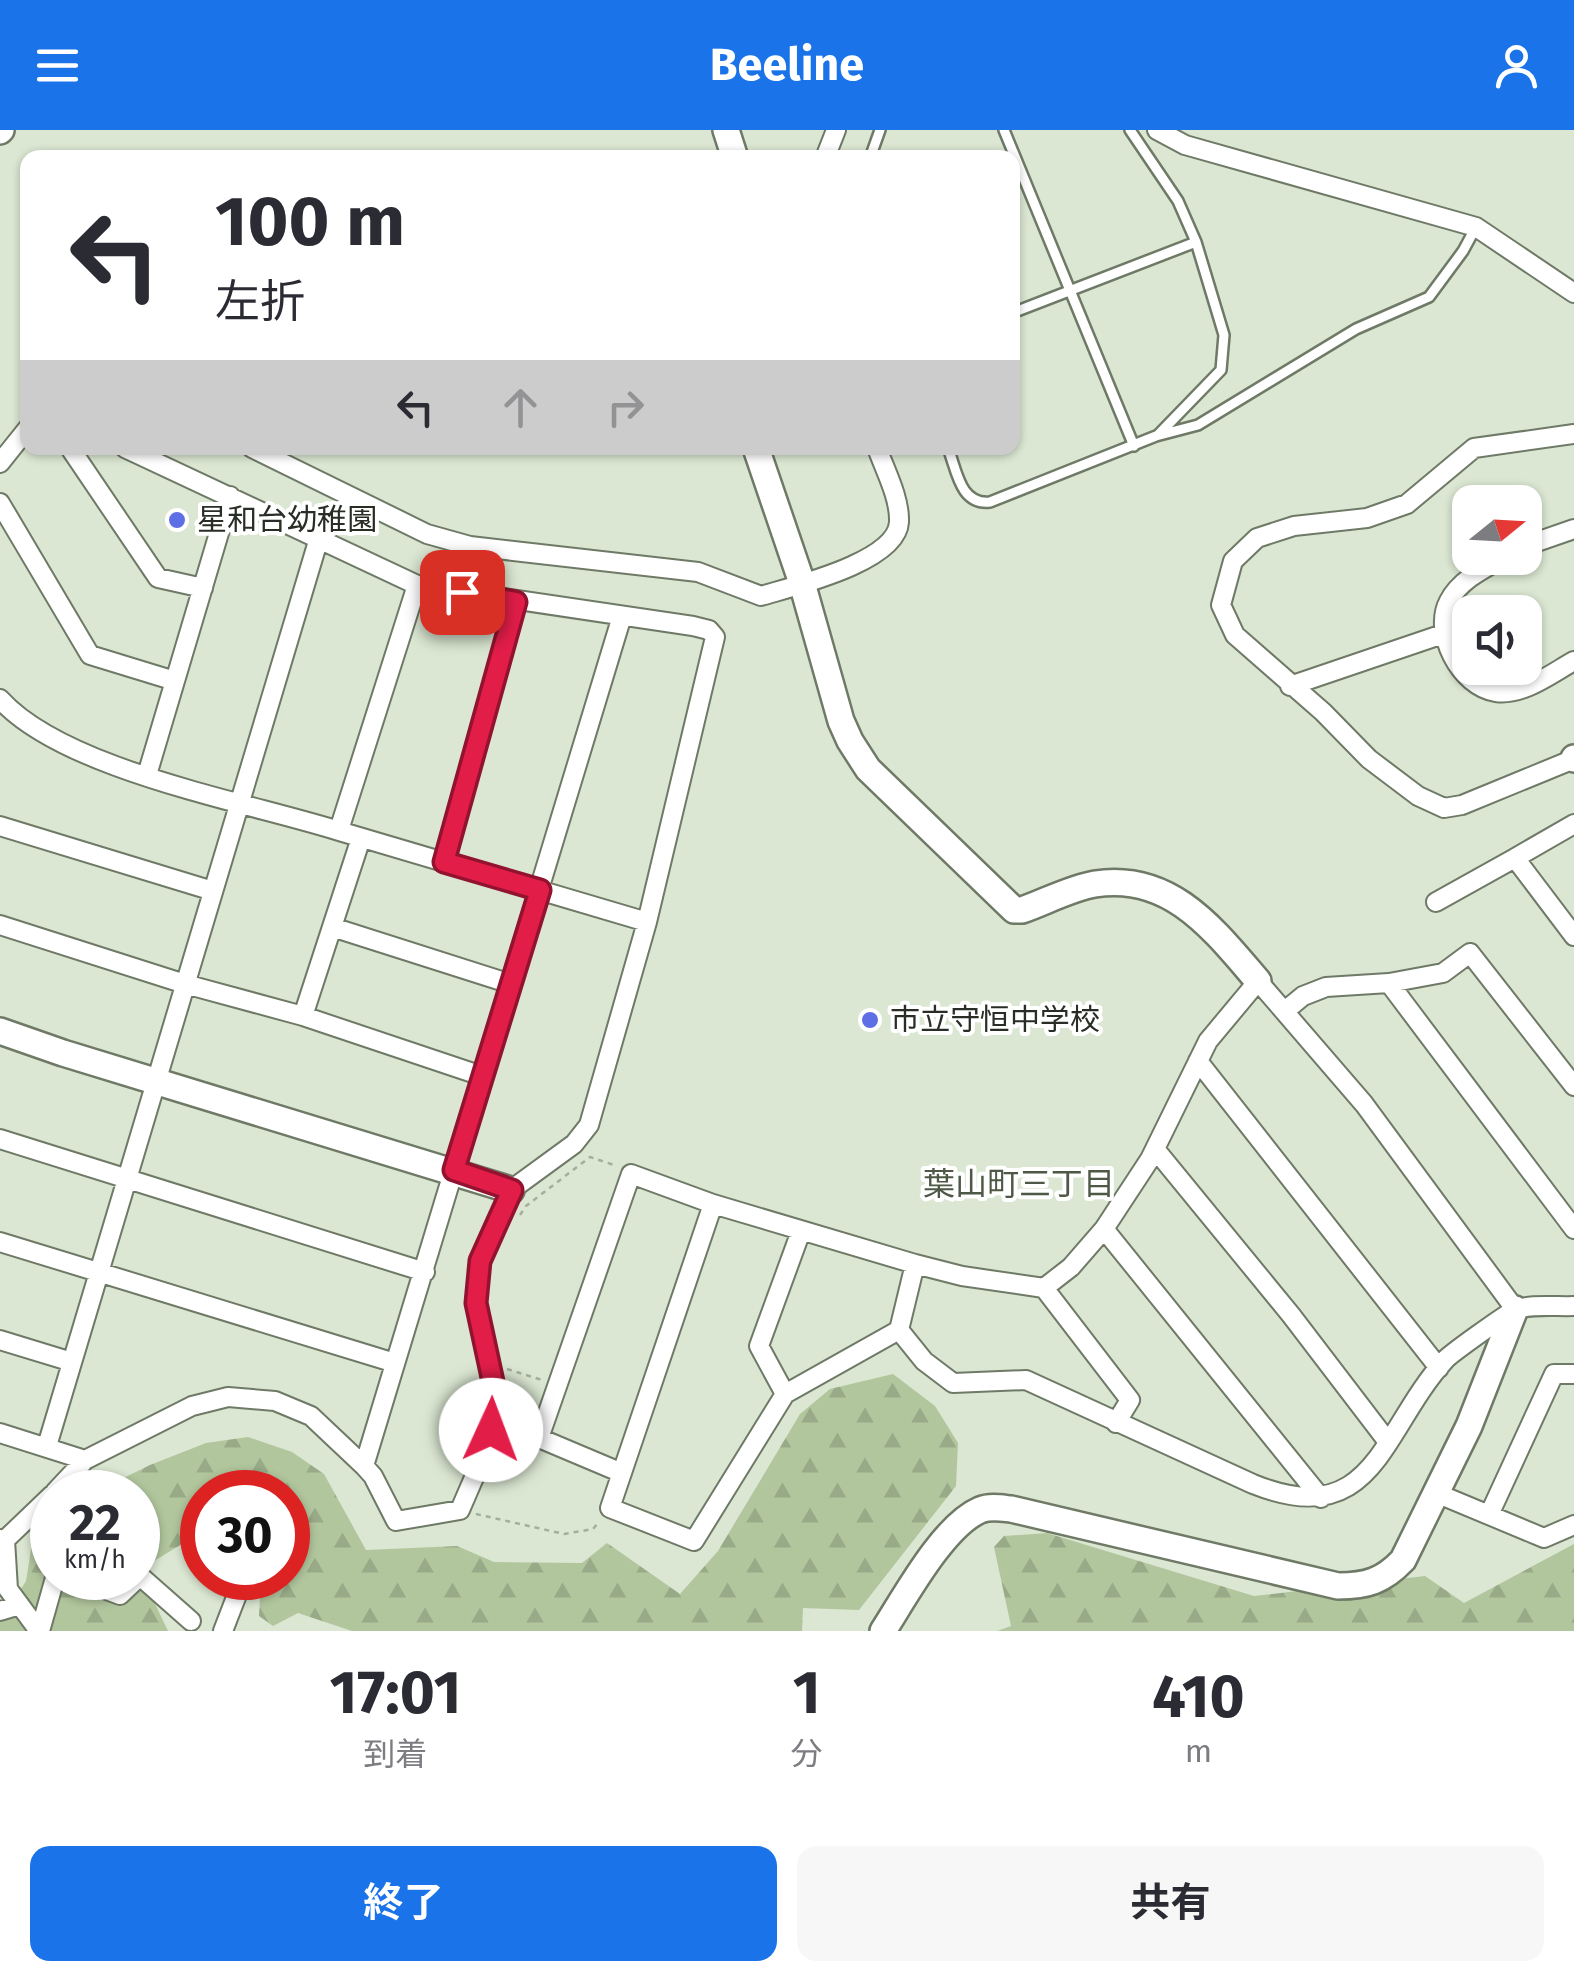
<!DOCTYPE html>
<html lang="ja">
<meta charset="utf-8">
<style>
:root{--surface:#fff;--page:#f7f7f7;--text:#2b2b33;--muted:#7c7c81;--accent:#1a73e8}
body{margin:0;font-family:"Fira Sans","Noto Sans JP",sans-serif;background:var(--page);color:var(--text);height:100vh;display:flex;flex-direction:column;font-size:38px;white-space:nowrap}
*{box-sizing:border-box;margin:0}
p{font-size:32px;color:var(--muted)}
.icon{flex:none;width:55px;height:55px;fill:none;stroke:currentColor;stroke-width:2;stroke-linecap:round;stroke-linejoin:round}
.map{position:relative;height:1501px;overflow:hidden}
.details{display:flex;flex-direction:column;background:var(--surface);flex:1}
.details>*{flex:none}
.guide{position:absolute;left:20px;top:20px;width:1000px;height:305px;border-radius:20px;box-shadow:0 2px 8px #0004;background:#fff;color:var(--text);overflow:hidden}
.needle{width:65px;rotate:72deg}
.tools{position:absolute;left:1452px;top:355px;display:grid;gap:20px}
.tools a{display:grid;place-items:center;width:90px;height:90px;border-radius:20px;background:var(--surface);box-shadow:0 2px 8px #0004;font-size:50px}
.speed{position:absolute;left:30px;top:1340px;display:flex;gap:20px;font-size:50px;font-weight:700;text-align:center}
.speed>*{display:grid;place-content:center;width:130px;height:130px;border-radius:50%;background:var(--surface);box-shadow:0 2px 8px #0004;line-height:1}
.speed small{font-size:25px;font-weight:400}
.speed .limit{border:15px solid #d22;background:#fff;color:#111}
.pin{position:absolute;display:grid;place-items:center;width:85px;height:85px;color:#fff;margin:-42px;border-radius:20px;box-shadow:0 5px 15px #0006}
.me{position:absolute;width:110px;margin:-55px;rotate:2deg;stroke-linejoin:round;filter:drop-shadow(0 0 8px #0008)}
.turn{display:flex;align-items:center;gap:35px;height:210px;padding:0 30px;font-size:45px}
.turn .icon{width:130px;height:130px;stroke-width:2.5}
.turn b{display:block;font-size:70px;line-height:85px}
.lanes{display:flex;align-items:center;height:95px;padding:0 30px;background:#0003;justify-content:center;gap:50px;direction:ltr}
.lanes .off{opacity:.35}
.eta{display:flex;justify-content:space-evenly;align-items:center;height:170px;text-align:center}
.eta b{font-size:60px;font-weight:700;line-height:70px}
.cta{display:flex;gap:20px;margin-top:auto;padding:20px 30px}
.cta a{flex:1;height:115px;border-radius:20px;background:var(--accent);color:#fff;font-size:40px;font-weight:700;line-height:115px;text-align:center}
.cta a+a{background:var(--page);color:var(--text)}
header{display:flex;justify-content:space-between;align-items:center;height:130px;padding:0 30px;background:var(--accent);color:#fff;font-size:45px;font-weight:700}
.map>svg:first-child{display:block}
.forest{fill:url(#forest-firs)}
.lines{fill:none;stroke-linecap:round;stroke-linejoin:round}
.lane-casing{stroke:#6e7966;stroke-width:14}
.street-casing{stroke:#6e7966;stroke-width:22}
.secondary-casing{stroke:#6e7966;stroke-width:30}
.path{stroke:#a4ae9d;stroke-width:2.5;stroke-dasharray:5 5;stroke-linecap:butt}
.lane{stroke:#fff;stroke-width:9}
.street{stroke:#fff;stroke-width:18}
.secondary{stroke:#fff;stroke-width:25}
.route-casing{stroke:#92132f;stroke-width:25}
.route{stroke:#e11d48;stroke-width:18}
.poi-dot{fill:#5e6ee5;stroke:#fff;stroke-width:4}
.labels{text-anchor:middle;stroke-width:8;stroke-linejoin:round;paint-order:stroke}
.poi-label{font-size:30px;fill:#282d25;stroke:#fff;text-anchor:start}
.neighbourhood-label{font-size:32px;fill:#4e5846;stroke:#fff}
</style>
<header><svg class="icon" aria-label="menu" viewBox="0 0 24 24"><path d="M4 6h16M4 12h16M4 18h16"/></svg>Beeline<svg class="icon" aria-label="person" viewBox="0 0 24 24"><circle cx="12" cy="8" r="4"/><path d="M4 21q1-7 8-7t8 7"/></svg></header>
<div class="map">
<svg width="1574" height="1501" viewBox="0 0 1574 1501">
<defs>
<pattern id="forest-firs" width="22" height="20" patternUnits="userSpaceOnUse" patternTransform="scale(2.5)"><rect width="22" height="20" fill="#b1c69d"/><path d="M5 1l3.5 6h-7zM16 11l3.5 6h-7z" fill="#98aa87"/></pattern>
</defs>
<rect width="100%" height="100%" fill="#dbe7d2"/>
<path class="forest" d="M893,1244l42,32 23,37 -2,43 -97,124 -56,-2 -1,23h-450l-54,-18 -25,13 -14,-10 2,-38h27v-86h-86v40l-63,38 29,61h-168v-22l9,-1 17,-27 6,-38 20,-24v59h86v-86h-43l55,-27 56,-22 42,-6 44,15 32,22 42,76 91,-4 37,16 88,1 25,-20 73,51 38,-43 82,-137 30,-25z
M1047,1403l207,63 171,-20 39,27 110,-59v87h-577l14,-5 -17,-79 10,-11z"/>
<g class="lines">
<g class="lane-casing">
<path id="lane" d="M1004,0l130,316
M1130,0l48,71 18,41 28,93 -3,35 -63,65
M870,28l10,-28
M1012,183l184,-71
M948,318c9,23 12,57 42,54l166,-66 42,-11 158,-96 73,-32 34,-46 13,-24"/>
</g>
<g class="street-casing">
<path id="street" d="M1157,0l28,15 291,82 98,66
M825,28l11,-28
M70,318l88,130 45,10
M252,318l175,86 43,12 228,26 63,24c33,-10 136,-34 138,-74 1,-24 -14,-52 -22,-74
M0,333l28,-35
M0,373l90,152 85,26
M1525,416l49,-17
M1503,428c-20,11 -43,22 -54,43 -17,31 11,86 47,91 27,4 56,-19 78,-31
M1290,556l156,-53
M0,569c64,71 247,103 339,132 103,31 206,61 308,91
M1574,629l-112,46 -18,3 -26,-12 -49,-37 -46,-47 -88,-77 -14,-30 12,-44 24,-23 37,-12 73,-8 40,-14 67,-56 100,-14
M147,645l83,-279
M1574,694l-59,34 59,78
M0,696l213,65
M339,700l78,-245
M444,732l72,-260
M1436,772l79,-44
M0,795l185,59 118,32 179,60
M332,797l179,57
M1389,853l185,246
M1286,880l17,-14 23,-9 63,-4 54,-10 27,-20 104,133
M303,886l58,-178
M1198,931l241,307
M0,1009l425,133
M1155,1019l136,166 97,127
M713,1074l-103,304 84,33 91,-147 114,-64 16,-66
M1104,1099l217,269
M0,1112l395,121
M1044,1158l27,-21 33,-38 46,-70 58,-118 50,-60 106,123 151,205
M899,1200l25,31 29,22 73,-3 227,104c122,49 128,-54 192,-124 5,-6 60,-45 68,-49 15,-8 44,-4 61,-5
M0,1210l72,22
M785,1264l-26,-48 42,-115
M0,1303l85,27
M47,1316l272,-908
M364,1336l258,-850
M622,1343l-83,-35 92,-264 82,30 202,60 47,12 82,12 86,112 -14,23
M55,1362l30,-32 107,-54 36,-9 47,4 36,15 53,50 9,10 23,45 64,-11 16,-37 22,-68 -22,-102 4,-42 31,-71 63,-46 15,-19 58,-203 68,-285 -6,-7 -16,-4 -276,-41 -292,-137
M1436,1363l108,45 30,-13
M1489,1385l65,-141h20
M0,1409l5,1 47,-45
M5,1410l3,49 31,42
M74,1448l46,17 20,-19 51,45
M0,1481l20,-6
M40,1501l15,-53
M223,1501l17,-44"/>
</g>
<g class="secondary-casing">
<path id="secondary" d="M726,0l9,28
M0,1l1,-1
M756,318l46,135 39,138 9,20 18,28 146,141h8c23,-8 49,-22 73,-26 76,-12 119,46 163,97
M1574,629v-1
M0,901l63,22 448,137
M883,1501c22,-34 60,-105 97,-121 10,-4 21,-2 31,-1l327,77c29,0 45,-5 65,-26l66,-134 46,-117"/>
</g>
<path class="path" d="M520,1085l6,-9 64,-49 24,8
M507,1239l35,11
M476,1384l88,20 29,-5 5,-6"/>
<use href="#lane" class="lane"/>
<use href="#street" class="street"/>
<use href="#secondary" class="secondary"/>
</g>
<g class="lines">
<g class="route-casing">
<path id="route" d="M462,462l54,10 -72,260 96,28 -86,280 58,20 -32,71 -4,42 22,102 -7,25"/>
</g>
<use href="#route" class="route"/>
</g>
<g class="poi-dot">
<circle cx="177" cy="390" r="10"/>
<circle cx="870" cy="890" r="10"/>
</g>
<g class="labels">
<g class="poi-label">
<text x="197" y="400">星和台幼稚園</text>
<text x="890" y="900">市立守恒中学校</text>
</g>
<g class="neighbourhood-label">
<text x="1019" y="1065">葉山町三丁目</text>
</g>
</g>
</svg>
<div class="tools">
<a><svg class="needle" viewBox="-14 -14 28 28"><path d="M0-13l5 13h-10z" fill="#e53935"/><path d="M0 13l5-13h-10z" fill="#7c7c81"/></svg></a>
<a><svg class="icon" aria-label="sound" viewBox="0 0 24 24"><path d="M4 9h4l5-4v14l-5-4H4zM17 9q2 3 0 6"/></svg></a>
</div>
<div class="speed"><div>22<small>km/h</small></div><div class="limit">30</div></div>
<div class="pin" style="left:462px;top:462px;background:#d93025"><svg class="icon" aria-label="arrive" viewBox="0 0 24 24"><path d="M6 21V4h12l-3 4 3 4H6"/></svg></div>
<svg class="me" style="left:491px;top:1300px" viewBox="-20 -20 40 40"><circle r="19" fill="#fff"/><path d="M0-13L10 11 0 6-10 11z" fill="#e11d48"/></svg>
<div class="guide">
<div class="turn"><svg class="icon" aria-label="left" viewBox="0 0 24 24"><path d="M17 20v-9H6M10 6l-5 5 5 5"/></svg><div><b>100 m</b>左折</div></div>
<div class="lanes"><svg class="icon" aria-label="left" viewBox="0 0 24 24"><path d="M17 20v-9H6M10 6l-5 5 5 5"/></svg><svg class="icon off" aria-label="ahead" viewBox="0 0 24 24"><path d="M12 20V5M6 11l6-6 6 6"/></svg><svg class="icon off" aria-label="right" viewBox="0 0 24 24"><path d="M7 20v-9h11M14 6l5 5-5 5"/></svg></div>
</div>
</div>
<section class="details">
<div class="eta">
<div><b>17:01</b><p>到着</p></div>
<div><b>1</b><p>分</p></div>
<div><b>410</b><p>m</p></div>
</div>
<div class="cta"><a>終了</a><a>共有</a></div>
</section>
